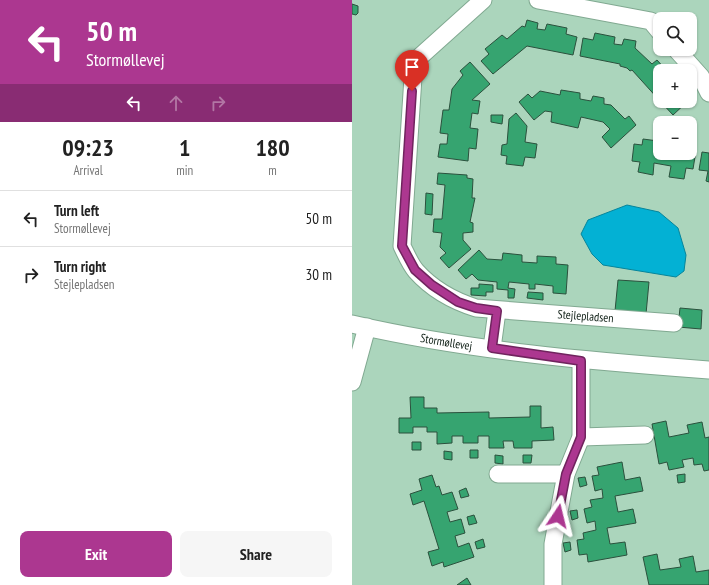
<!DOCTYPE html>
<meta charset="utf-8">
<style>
:root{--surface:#fff;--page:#f6f6f6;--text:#222;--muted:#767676;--line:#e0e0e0;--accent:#ac3790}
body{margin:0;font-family:"PT Sans Narrow",sans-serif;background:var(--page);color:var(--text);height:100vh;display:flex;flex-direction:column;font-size:15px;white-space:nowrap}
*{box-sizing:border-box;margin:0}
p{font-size:13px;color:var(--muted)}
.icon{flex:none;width:22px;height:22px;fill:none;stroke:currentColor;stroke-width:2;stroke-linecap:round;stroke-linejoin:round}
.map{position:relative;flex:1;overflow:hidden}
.details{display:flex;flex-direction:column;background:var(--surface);width:352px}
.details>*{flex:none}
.top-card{background:#ac3790;color:#fff;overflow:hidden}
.fabs{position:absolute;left:301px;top:12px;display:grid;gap:8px}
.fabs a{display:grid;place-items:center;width:44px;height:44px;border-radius:8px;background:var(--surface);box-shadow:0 1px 3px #0004;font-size:20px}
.pin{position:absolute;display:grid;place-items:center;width:34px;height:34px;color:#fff;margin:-41px -17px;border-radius:50% 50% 50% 0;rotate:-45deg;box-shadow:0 0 4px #0007}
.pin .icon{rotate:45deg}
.me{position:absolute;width:44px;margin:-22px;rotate:10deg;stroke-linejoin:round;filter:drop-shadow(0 0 3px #0008)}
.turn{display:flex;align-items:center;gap:14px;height:84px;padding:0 20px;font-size:18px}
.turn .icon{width:52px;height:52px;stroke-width:2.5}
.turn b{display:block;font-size:28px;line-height:34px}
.lanes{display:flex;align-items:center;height:38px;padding:0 20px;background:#0003;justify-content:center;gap:20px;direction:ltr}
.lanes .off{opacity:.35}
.eta{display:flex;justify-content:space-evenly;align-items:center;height:68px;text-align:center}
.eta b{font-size:24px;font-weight:800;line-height:28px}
.primary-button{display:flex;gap:8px;margin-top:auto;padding:8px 20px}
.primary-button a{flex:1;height:46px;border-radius:8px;background:var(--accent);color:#fff;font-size:16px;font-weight:800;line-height:46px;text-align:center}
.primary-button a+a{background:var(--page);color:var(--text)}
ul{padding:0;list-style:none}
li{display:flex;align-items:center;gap:12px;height:56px;padding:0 20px;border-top:1px solid var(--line)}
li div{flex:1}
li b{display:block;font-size:15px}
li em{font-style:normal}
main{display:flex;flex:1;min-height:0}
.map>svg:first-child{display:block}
.water{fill:#03b1d4;stroke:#06859b}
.building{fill:#36a470;stroke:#2b513d}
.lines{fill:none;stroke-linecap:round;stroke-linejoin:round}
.street-casing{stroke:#81a991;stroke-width:19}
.street{stroke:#fff;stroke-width:17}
.route-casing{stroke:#70245e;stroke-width:10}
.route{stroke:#ac3790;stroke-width:7}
.labels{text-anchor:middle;stroke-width:4;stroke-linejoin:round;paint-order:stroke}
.street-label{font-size:12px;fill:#0e1e15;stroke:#b8e2c9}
</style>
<main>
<section class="details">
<div class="top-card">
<div class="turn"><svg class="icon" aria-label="left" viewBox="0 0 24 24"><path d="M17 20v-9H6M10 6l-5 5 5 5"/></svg><div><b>50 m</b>Stormøllevej</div></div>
<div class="lanes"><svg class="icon" aria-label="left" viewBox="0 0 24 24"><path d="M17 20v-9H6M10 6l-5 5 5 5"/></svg><svg class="icon off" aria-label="ahead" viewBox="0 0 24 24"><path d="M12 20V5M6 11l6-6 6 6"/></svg><svg class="icon off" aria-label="right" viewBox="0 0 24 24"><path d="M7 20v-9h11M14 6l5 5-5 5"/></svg></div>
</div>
<div class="eta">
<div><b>09:23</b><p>Arrival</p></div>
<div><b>1</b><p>min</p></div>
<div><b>180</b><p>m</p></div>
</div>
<ul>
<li><svg class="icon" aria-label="left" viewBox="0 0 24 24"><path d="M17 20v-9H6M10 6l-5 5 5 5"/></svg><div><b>Turn left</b><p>Stormøllevej</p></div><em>50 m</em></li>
<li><svg class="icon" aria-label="right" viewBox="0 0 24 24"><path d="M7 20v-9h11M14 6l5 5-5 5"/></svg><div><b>Turn right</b><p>Stejlepladsen</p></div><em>30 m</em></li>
</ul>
<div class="primary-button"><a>Exit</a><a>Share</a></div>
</section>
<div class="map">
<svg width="357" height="585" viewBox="0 0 357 585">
<rect width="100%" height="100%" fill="#abd5bc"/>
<path class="water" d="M275,205l32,7 19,16 8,27 -2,16 -8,6 -73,-12 -11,-11 -11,-20 7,-14z"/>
<path class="building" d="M0,4l6,2v7l-2,2 -4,-1z
M175,20l11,3 -1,6 8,1 2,-6 20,4 -1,6 11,3 -4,18 -46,-9 -34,28 -12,-13 8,-7 -4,-5 17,-14 5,4 15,-13 3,1z
M243,33l20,4 -1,7 8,1 2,-6 12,2 -1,7 17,16 5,-4 10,11h-7v30l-28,-31 -2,1 -3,-3 -7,-2v-2l-40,-8 3,-18 10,2z
M118,62l20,22 -18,16 8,1 -2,13 -6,-1 -2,15 8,1 -2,20 -7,-1 -1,13 -30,-4 2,-13h7l1,-10 -8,-1 3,-23h6l3,-21 11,-14 -3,-4z
M209,90l19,3v6l11,2 2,-5 11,2v6l7,1 14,14 4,-3 7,9 -25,23 -9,-11 8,-8 -7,-7 -22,-5 -3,11 -27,-6 1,-10 -7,-1 -11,9 -15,-18 9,-8 4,4 8,-7 20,4z
M308,101h28l-15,14z
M164,113l11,13 -2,16 12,2 -2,14 -10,-1 -2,9 -17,-2 1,-8 -6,-1 1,-10 5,-1 2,-25z
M139,115h12l-1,9 -11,-2z
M291,139l15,2 -1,5 3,1v6l36,-2 -3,18 -7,-1 -2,11 -15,-2 2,-11 -17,-3 -1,12 -15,-3 2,-10 -8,-1 2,-17 8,1z
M350,152l7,1v29l-3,-1 2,-10 -9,-1z
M86,173l29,2v3l6,1 -1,19h3l-5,24 3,1v9l-10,1v7l8,9 -22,19 -9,-10 6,-5 -6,-6 2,-14 -9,-1 1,-13h8l3,-34 -8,-1z
M74,193l7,1 -1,21 -7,-1z
M127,250l8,9 15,1 1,-7 19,2v7l15,1v-7l19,1v7l12,1 -2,29 -13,-1v-7l-18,-2v5h-6v-5l-20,-2 -1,6 7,1 -1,9h-6v-8l-11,-1v-7l-19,-2 -6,-6 -6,5 -8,-9z
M266,280l31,2 -3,32 -31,-3z
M127,284l14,1v7h-7v4l-15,-1v-7h8z
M176,292l15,1v7l-16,-2z
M328,308l22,2 -1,19 -23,-2z
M58,397h14v11h13v5l52,-1v6l41,-1v-11h11v22l12,-1 1,13 -22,1v7h-18l-1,-7h-10l1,7h-15v-12h-11v7h-15v-7h-11v7l-15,1v-12h-10v-5h-14v6h-14v-15h12z
M314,421l3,16 20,-4 -2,-8 15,-3 3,16 4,-1v33l-5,1 -2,-7 -8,1 -1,-7 -11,2 2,7 -15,3 -2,-8 -8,2 -7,-40z
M60,442h9v8h-9z
M118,450h8v8h-8z
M92,451l8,1v8l-8,-1z
M143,455l8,1v8l-8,-1z
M171,455h9l-1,8h-8z
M270,462l3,18 15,-3 3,14 -28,5 3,16 15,-3 3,14 -29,5 3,16 15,-2 2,13 -39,7 -1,-8 -8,1 -2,-15 7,-1 -1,-6 13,-3 -1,-9 -8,2 -3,-14 8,-2 -2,-7 13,-2 -1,-9 -7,2 -3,-15 7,-1 -2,-8z
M333,474v8l-7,1 -1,-8z
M80,475l4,12 3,-1 3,9 10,-3 6,17 -11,3 3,10 11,-3 4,14 -10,3 3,11 11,-4 5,14 -30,10 -1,-5 -11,4 -4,-14 11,-3 -15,-48 -11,4 -3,-11 12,-4 -3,-11z
M233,477l2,8 -7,2 -2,-9z
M114,488l3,8 -8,2 -2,-7z
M225,510l1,8 -6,2 -2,-9z
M122,515l3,8 -8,2 -2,-8z
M131,539l2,8 -8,2 -2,-7z
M218,542l1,8 -6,2 -2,-9z
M305,554l3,16 21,-3 -2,-8 14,-3 3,16 13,-2v15h-60l-6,-28z
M115,578l4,7h-14z"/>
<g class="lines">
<g class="street-casing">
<g id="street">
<path id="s1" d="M131,0l-69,62 -12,184c4,8 8,18 14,25 16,18 38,30 60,37l198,15"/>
<path d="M186,0l113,21 9,11"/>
<path d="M324,49l25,28 8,16"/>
<path id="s2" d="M0,324c117,27 237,37 357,46"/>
<path d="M140,348l5,-37"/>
<path d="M0,382l15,-55"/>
<path d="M229,437l64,-2"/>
<path d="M146,474h68"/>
<path d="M201,585v-41l13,-70 15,-37v-76"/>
</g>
</g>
<use href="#street" class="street"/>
</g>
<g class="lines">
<g class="route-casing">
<path id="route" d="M60,91l-10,155 13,24 17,15 26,17 18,6 21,3 -5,37 89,13v76l-15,37 -8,42"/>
</g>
<use href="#route" class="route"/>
</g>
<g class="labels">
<g class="street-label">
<text dy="4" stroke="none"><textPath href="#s1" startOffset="487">Stejlepladsen</textPath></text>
<text dy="4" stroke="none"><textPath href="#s2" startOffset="96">Stormøllevej</textPath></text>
</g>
</g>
</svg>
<div class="fabs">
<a><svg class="icon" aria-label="search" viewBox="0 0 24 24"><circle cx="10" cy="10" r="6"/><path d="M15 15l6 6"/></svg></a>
<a>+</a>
<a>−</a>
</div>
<div class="pin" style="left:60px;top:91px;background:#d93025"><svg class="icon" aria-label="arrive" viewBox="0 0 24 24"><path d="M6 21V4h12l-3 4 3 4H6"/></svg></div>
<svg class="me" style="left:206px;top:516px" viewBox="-20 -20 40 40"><path d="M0-17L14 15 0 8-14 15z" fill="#ac3790" stroke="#fff" stroke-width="4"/></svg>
</div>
</main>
